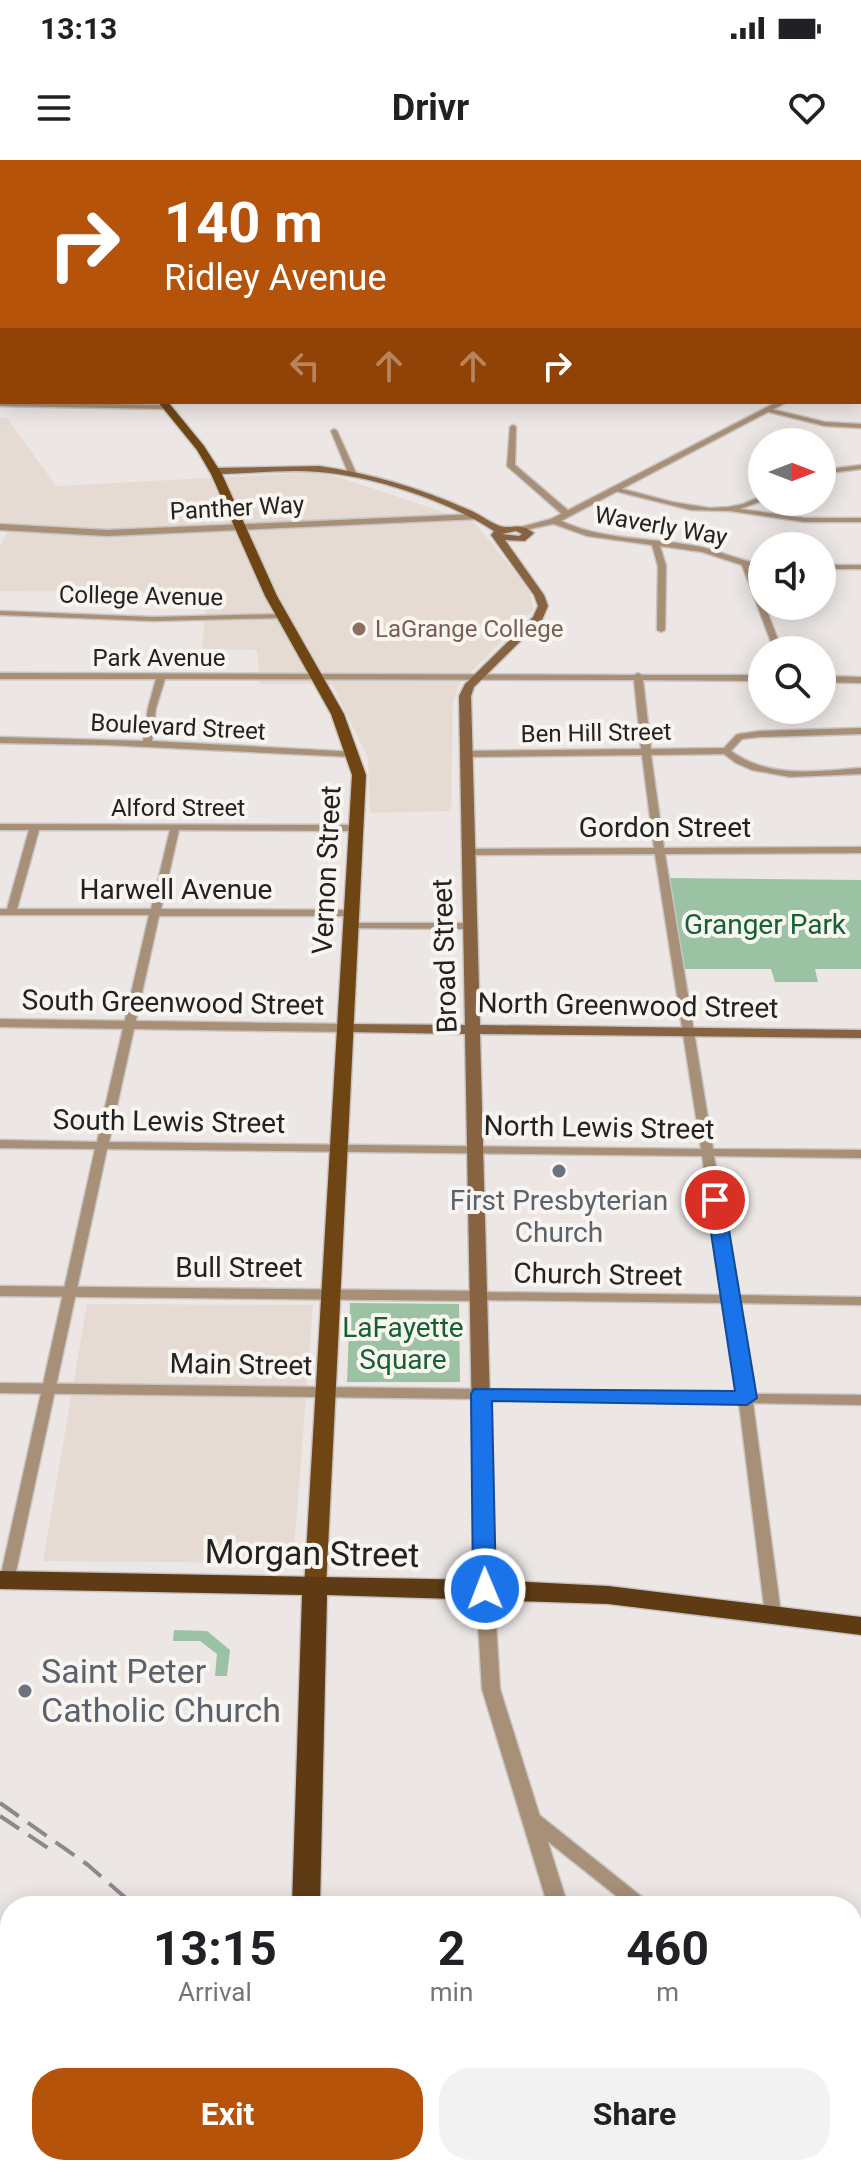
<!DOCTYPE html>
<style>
:root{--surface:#fff;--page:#f2f2f2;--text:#202124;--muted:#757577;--accent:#b45309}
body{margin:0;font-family:Roboto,sans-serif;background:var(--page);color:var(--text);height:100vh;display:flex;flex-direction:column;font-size:30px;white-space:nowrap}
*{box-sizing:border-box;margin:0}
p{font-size:26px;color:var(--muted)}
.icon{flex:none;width:44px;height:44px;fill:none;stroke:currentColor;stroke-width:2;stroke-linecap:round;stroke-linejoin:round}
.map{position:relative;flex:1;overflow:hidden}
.drawer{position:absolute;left:0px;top:1736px;width:862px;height:280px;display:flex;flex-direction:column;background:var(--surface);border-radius:32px 32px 0 0;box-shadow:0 4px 20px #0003}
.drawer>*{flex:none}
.top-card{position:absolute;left:0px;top:0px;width:862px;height:244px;box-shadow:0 4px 20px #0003;background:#b45309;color:#fff;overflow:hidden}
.needle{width:52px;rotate:90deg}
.tools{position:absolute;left:748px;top:268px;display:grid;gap:16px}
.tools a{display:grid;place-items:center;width:88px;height:88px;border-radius:50%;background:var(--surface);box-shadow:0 4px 20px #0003;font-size:40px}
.pin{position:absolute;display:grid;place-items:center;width:68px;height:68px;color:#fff;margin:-34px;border:4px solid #fff;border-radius:50%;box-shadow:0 2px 8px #0007}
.me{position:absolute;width:88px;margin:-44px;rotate:359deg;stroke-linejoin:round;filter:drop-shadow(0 0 6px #0008)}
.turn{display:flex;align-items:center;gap:28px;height:168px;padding:0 32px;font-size:36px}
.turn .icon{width:104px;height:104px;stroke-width:2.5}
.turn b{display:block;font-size:56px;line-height:68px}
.lanes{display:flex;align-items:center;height:76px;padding:0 32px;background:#0003;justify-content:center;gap:40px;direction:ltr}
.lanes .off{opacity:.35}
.eta{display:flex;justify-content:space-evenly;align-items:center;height:136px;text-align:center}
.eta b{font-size:48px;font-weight:700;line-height:56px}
.primary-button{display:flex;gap:16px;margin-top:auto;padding:16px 32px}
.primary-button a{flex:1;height:92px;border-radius:32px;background:var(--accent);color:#fff;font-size:32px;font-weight:700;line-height:92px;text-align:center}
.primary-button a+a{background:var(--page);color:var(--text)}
.status{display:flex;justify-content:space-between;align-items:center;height:56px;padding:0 40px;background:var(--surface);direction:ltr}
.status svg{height:22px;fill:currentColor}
header{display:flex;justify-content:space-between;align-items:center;height:104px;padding:0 32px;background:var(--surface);font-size:36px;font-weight:700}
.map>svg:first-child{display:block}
.built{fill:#e6dbd3}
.green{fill:#9ac2a3}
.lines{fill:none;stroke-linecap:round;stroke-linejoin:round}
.stream{stroke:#81cffb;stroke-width:2}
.minor-casing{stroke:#c8c4c1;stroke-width:3}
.tertiary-casing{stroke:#c8c4c1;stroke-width:3}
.secondary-casing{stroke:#c8c4c1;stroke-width:3}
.primary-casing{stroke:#c8c4c1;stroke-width:3}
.trunk-casing{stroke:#c8c4c1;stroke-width:3}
.minor{fill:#a88f78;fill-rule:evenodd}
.tertiary{fill:#a88f78;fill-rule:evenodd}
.secondary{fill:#876341;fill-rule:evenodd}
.primary{fill:#6f4514;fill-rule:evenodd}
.trunk{fill:#5e3b14;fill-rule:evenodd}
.rail{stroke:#8c8987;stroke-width:4;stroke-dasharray:23 11;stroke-linecap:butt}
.route{fill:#1a73e8;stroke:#114b97;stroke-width:2}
.education-dot{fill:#8d6e63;stroke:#f9f5f1;stroke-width:3}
.worship-dot{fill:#6b7280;stroke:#f9f5f1;stroke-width:3}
.labels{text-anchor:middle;stroke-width:8;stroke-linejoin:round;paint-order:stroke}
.far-street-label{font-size:24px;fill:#232221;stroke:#f9f5f1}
.far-education-label{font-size:24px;fill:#785e54;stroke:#f9f5f1;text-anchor:start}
.street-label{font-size:28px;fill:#232221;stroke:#f9f5f1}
.park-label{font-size:28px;fill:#156134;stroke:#f9f5f1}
.worship-label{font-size:28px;fill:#5b616d;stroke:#f9f5f1}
.near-street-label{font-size:34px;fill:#232221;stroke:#f9f5f1}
.near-worship-label{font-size:34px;fill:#5b616d;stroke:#f9f5f1;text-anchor:start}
</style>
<div class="status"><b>13:13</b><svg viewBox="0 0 49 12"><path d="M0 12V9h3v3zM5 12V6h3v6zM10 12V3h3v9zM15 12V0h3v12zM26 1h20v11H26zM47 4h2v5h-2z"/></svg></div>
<header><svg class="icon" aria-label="menu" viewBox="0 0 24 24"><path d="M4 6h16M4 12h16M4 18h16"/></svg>Drivr<svg class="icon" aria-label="heart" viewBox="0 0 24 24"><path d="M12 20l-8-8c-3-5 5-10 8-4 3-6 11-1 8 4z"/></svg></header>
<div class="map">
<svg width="861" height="2016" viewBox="0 0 861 2016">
<rect width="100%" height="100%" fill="#ece7e4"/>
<path class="built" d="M0,258h7l49,68 267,-14 151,50 54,66 6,21 -74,74 -7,18 -2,110 -81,2 -2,-55 -36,-74h-72l-3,-34 -55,-1 5,-56 -207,-2v-44l11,-23 -11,-2z
M87,1144l226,1 -20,258 -250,-2z"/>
<path class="green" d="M669,718l192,2v89h-46l3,13h-43l-4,-13h-88z
M350,1143l109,1 1,78h-113z
M174,1470l33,1 23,19 -3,26h-12l2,-22 -17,-13h-27z"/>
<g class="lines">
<path class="stream" d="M651,0l7,2
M483,2l7,-2"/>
<g class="minor-casing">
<path id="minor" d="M860,34h1v4h-1z
M0,205h2v4h-2z
M0,242l166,3 3,2 -3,2 -166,-3z
M767,248l58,14 36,2v4l-36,-2 -60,-15v-2z
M513,265l3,2 -1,38 55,47v4h-6l-57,-50 3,-39z
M334,269l3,2 20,44 -1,2 -7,-2 -18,-44z
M861,305v4l-39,5v-4z
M615,327l57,15 38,6 18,-1 15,-3 19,-8v5l-22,8 65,9h56v4h-56l-75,-11 -39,-1 -76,-19z
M551,359h6c44,22 92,18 139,27 23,4 43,15 66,18v4l-11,-1 11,30v9h3l17,44h-8l-32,-85 -40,-13 -42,-6 6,20 -1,64 -4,2 -4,-2 1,-64 -6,-21 -65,-9 -36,-13z
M822,405h39v4h-39z
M0,451l153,6 128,-3 4,2 -4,2 -128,3 -153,-6z
M0,513l634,2 4,-2 4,2h120v6l-119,-1 8,69 73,-1 12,-13 3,-1 21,-3 101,-3v6l-101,3 -18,2 -11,12c38,28 86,20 130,17v6l-71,3 -38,-7 -16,-7 -12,-9 -73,1 13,93 197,-1v6l-196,1 48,295 148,1v8l-147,-2 23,139 124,2v8l-123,-2 13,91 110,1v10l-108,-2 28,211 -3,4 -5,2 -5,-2 -3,-4 -26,-211 -258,-4 -5,-2 -2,-3 2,-3 5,-2 257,5 -13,-91 -247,-3 -6,-4 6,-4 246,3 -22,-139 -595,-7 -93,432 -2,4 -5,1 -5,-1 -2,-6 95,-430 -95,-1v-8l97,2 52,-227h-149v-6h7l22,-79h-29v-6l357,1 5,3 -5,3 -178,-1 -18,79 192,1 5,3 -5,3h-194l-50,226 592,7 -46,-295 -186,1 -5,-3 5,-3 185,-1 -12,-93 -176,2 -5,-3 5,-3 175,-2 -7,-69 -469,-1 -9,29 -4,33 204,11 2,2 -5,3 -246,-12 -107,-2v-6l143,4 5,-33 8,-29h-156zM39,670h131l-19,79h-134z
M822,516l39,1v6l-39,-1z
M352,763h118l5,3 -5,3 -122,-1 -1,-2z
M532,1652l6,2 109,87 3,5h-21l-103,-82 -2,-5 2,-5z
M0,1791l10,2v16l-10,-2z
M852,1907l9,4v19l-9,-4z
M0,1918l10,1v16l-10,-1z
M198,2006h20v10h-20z"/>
</g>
<g class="tertiary-casing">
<path id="tertiary" d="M0,123h2v4h-2z
M860,202h1v4h-1z
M777,242h10l-230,121 -36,8 -4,-3 34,-9z
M476,354l4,3 -1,2 -372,17 -107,-6v-6l107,6z
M0,859l346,5 6,4 -6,4 -346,-5z
M0,1126l478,5 8,5 -8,5 -478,-5z
M0,1223l481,6 6,1 2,4 -2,4 -6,1 -481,-6z
M485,1423l6,1 3,5 6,100 68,217h-20l-66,-217 -6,-100 3,-5z
M626,2006h22l3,10h-22z"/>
</g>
<g class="secondary-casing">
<path id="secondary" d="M319,306c50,7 101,22 148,43 11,4 22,13 33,17 13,4 18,-5 34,7l-9,8 -20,-1 39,55 4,11 -6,14 -68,67 -3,9 9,329 381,5v8l-381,-4 15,555 -3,5 -7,2 -7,-2 -3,-5 -10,-555 -119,-2 -7,-4 7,-4 119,1 -6,-329 6,-12 68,-67 5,-11 -4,-11 -43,-60 3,-4c-46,-30 -121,-55 -175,-59 -35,-3 -70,2 -105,2l-5,-3 5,-3zM516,371l6,3 -3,2 -17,-2z"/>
</g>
<g class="primary-casing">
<path id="primary" d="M55,0h8v2h-8z
M158,242h10l36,44 18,28 55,122 67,118 22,61 -40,813 -3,6 -8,2 -8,-2 -3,-6 48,-813 -21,-61 -66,-118 -54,-122 -14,-24z"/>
</g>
<g class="trunk-casing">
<path id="trunk" d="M0,1411l485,9 123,6 253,31v18l-253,-31 -281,-9 -7,311h-28l10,-311 -302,-6z
M280,2006h32v10h-32z"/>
</g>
<use href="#minor" class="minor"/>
<use href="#tertiary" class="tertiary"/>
<use href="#secondary" class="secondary"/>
<use href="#primary" class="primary"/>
<use href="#trunk" class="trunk"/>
<path class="rail" d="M0,1643l88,62 47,41
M0,1656l51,34
M354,2006l6,10"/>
</g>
<path class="route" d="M715,1034l9,6 33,198 -10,7 -255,-4 4,188 -3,6 -8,3 -8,-3 -4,-6 -2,-195 3,-5 261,2 -29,-191z"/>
<circle class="education-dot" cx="359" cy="469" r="8"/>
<g class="worship-dot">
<circle cx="559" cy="1011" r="8"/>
<circle cx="25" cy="1531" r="8"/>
</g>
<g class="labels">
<g class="far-street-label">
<text transform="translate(237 348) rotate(-3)" y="8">Panther Way</text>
<text transform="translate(661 366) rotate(10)" y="8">Waverly Way</text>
<text transform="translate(141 436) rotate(1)" y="8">College Avenue</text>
<text x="159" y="506">Park Avenue</text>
<text transform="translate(178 567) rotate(3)" y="8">Boulevard Street</text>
<text transform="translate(596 573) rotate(-1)" y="8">Ben Hill Street</text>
<text x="178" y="656">Alford Street</text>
</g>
<g class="far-education-label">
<text x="375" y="477">LaGrange College</text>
</g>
<g class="street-label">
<text x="665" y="677">Gordon Street</text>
<text transform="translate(326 710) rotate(-87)" y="10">Vernon Street</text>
<text x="176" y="739">Harwell Avenue</text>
<text transform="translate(444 796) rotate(-92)" y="10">Broad Street</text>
<text transform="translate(173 842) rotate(1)" y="10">South Greenwood Street</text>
<text transform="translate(628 845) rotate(1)" y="10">North Greenwood Street</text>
<text transform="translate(169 961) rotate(1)" y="10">South Lewis Street</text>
<text transform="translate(599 967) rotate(1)" y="10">North Lewis Street</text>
<text x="239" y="1117">Bull Street</text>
<text transform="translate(598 1114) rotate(1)" y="10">Church Street</text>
<text transform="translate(241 1204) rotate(1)" y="10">Main Street</text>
</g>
<g class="park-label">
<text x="765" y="774">Granger Park</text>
<text x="403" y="1177">LaFayette<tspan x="403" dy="32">Square</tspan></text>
</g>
<g class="worship-label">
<text x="559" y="1050">First Presbyterian<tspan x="559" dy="32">Church</tspan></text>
</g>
<g class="near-street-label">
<text transform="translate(312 1393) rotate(1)" y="12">Morgan Street</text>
</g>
<g class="near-worship-label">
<text x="41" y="1523">Saint Peter<tspan x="41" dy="39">Catholic Church</tspan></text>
</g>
</g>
</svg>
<div class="tools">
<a><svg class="needle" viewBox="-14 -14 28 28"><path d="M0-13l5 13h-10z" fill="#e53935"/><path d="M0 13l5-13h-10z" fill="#757577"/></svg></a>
<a><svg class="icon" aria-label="sound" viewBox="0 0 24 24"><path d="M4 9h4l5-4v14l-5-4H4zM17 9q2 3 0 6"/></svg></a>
<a><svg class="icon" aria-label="search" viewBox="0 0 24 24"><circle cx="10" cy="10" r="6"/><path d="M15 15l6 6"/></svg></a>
</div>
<div class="pin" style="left:715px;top:1040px;background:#d93025"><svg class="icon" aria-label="arrive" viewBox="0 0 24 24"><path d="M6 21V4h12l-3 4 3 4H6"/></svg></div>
<svg class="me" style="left:485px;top:1429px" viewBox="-20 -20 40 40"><circle r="17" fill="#1a73e8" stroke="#fff" stroke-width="3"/><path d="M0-11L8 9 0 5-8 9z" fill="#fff"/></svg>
<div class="top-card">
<div class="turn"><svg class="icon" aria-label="right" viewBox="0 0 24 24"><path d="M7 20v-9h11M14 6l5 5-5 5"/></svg><div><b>140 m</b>Ridley Avenue</div></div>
<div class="lanes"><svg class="icon off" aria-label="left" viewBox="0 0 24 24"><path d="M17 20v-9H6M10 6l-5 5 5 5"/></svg><svg class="icon off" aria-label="ahead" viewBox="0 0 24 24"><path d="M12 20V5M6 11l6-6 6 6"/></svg><svg class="icon off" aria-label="ahead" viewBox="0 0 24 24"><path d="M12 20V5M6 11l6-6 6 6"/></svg><svg class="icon" aria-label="right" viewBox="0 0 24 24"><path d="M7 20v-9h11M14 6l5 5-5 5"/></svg></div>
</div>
<section class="drawer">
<div class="eta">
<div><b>13:15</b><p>Arrival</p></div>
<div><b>2</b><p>min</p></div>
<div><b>460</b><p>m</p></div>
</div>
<div class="primary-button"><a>Exit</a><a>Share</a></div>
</section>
</div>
